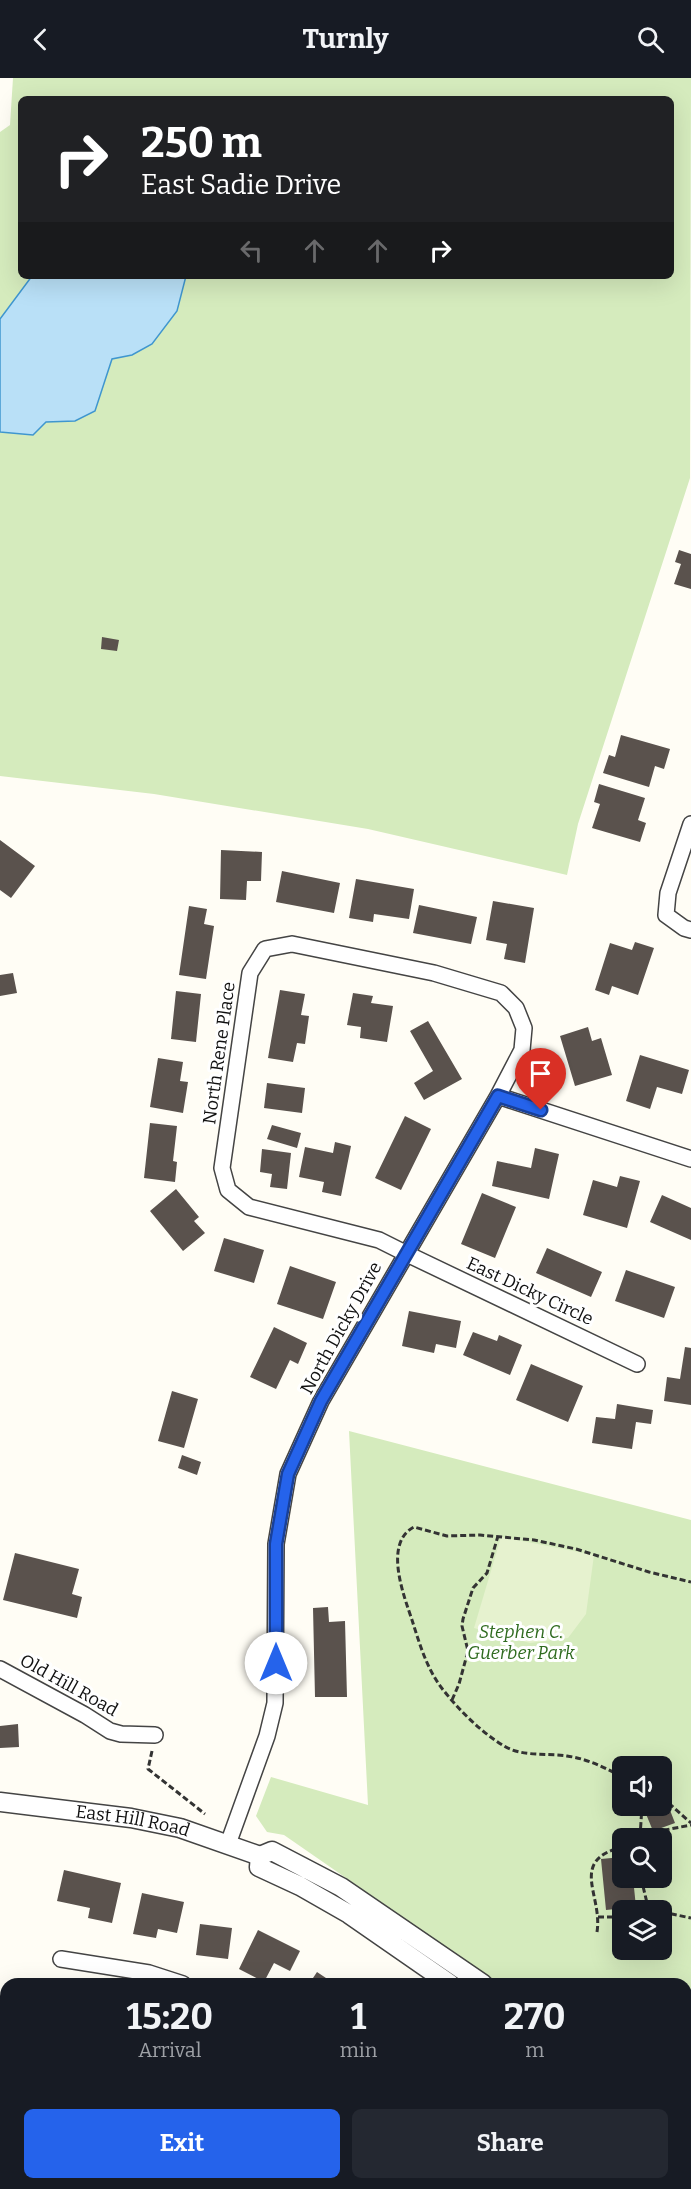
<!DOCTYPE html>
<style>
:root{--surface:#171b24;--page:#242831;--text:#f1f3f6;--muted:#9ea1a6;--accent:#2563eb}
body{margin:0;font-family:Bitter,serif;background:var(--page);color:var(--text);height:100vh;display:flex;flex-direction:column;font-size:22px;white-space:nowrap}
*{box-sizing:border-box;margin:0}
p{font-size:20px;color:var(--muted)}
.icon{flex:none;width:33px;height:33px;fill:none;stroke:currentColor;stroke-width:2;stroke-linecap:round;stroke-linejoin:round}
.map{position:relative;flex:1;overflow:hidden}
.side{position:absolute;left:0px;top:1900px;width:692px;height:212px;display:flex;flex-direction:column;background:var(--surface);border-radius:18px 18px 0 0;box-shadow:0 6px 24px #0002}
.side>*{flex:none}
.banner{position:absolute;left:18px;top:18px;width:656px;height:183px;border-radius:9px;box-shadow:0 6px 24px #0002;background:#202124;color:#fff;overflow:hidden}
.fabs{position:absolute;left:612px;top:1678px;display:grid;gap:12px}
.fabs a{display:grid;place-items:center;width:60px;height:60px;border-radius:9px;background:var(--surface);box-shadow:0 6px 24px #0002;font-size:30px}
.pin{position:absolute;display:grid;place-items:center;width:51px;height:51px;color:#fff;margin:-62px -26px;border-radius:50% 50% 50% 0;rotate:-45deg;box-shadow:0 0 6px #0007}
.pin .icon{rotate:45deg}
.me{position:absolute;width:66px;margin:-33px;rotate:0deg;stroke-linejoin:round;filter:drop-shadow(0 0 4px #0008)}
.turn{display:flex;align-items:center;gap:21px;height:126px;padding:0 24px;font-size:27px}
.turn .icon{width:78px;height:78px;stroke-width:2.5}
.turn b{display:block;font-size:42px;line-height:51px}
.lanes{display:flex;align-items:center;height:57px;padding:0 24px;background:#0003;justify-content:center;gap:30px;direction:ltr}
.lanes .off{opacity:.35}
.eta{display:flex;justify-content:space-evenly;align-items:center;height:102px;text-align:center}
.eta b{font-size:36px;font-weight:700;line-height:42px}
.primary-button{display:flex;gap:12px;margin-top:auto;padding:12px 24px}
.primary-button a{flex:1;height:69px;border-radius:9px;background:var(--accent);color:#fff;font-size:24px;font-weight:700;line-height:69px;text-align:center}
.primary-button a+a{background:var(--page);color:var(--text)}
header{display:flex;justify-content:space-between;align-items:center;height:78px;padding:0 24px;background:var(--surface);font-size:27px;font-weight:700}
.map>svg:first-child{display:block}
.green{fill:#d5ebbd;fill-rule:evenodd}
.pitch{fill:#e6f2cf}
.water{fill:#b9e0f7;stroke:#3f96cf;stroke-width:1.5}
.lines{fill:none;stroke-linecap:round;stroke-linejoin:round}
.canal{stroke:#b9e0f7;stroke-width:18}
.building{fill:#5a524d}
.minor-casing{stroke:#444;stroke-width:18}
.tertiary-casing{stroke:#444;stroke-width:21}
.path{stroke:#333;stroke-width:3;stroke-dasharray:6 3;stroke-linecap:butt}
.minor{stroke:#fff;stroke-width:15}
.tertiary{stroke:#fff;stroke-width:18}
.route-casing{stroke:#184099;stroke-width:15}
.route{stroke:#2563eb;stroke-width:10}
.labels{text-anchor:middle;stroke-width:6;stroke-linejoin:round;paint-order:stroke}
.street-label{font-size:18px;fill:#111;stroke:#fff}
.park-label{font-size:18px;font-style:italic;fill:#2f6b1f;stroke:#fff}
</style>
<header><svg class="icon" aria-label="back" viewBox="0 0 24 24"><path d="M15 5l-7 7 7 7"/></svg>Turnly<svg class="icon" aria-label="search" viewBox="0 0 24 24"><circle cx="10" cy="10" r="6"/><path d="M15 15l6 6"/></svg></header>
<div class="map">
<svg width="691" height="2111" viewBox="0 0 691 2111">
<rect width="100%" height="100%" fill="#fffdf5"/>
<path class="green" d="M13,0h678l-1,400 -112,346 -11,51 -199,-46 -214,-35 -154,-18v-644l10,-7zM21,21h649v177h-649z
M349,1353l342,89v577l-5,-3v-110h-187l-215,-149 -17,-3 -11,-16 15,-39 97,28zM622,1689h40v39h-40zM622,1761h40v39h-40zM622,1833h40v39h-40z"/>
<path class="pitch" d="M501,1459l93,18 -8,59 -18,24 -38,5 -56,-15z"/>
<path class="water" d="M32,198h154l-9,35 -25,33 -20,11 -20,4 -17,52 -20,10 -29,1 -13,13 -33,-3v-113z"/>
<g class="lines">
<path class="canal" d="M0,1959l6,6
M686,2104l5,1
M225,2106l8,5
M616,2111l12,-5"/>
</g>
<path class="building" d="M679,472l12,4v35l-17,-5 7,-20 -6,-2z
M102,559l17,3 -2,11 -16,-2z
M621,657l49,14 -6,20 -9,-3 -6,21 -46,-14 6,-18 6,2z
M599,706l46,14 -7,22 8,3 -6,19 -48,-14 8,-24 -6,-2z
M0,762l35,26 -24,32 -11,-8z
M221,772l41,2 -1,29h-14l-1,19 -26,-1z
M282,793l58,12 -6,30 -58,-11z
M356,801l58,10 -5,30 -35,-5 -1,8 -24,-4z
M493,823l41,7 -9,55 -21,-4 3,-15 -21,-4z
M419,827l58,12 -6,27 -58,-11z
M189,828l18,3 -3,15 10,2 -8,53 -27,-4z
M635,864l19,6 -16,47 -26,-9 -3,9 -14,-5 15,-47 22,7z
M13,895l4,20 -17,3v-21z
M280,912l25,4 -4,21 8,1 -4,28 -8,-1 -4,19 -25,-4z
M176,913l25,3 -5,48 -25,-3z
M353,915l20,3 -2,7 22,3 -6,36 -27,-4 1,-11 -14,-2z
M428,943l34,58 -38,21 -10,-17 19,-12 -23,-40z
M588,949l4,14 9,-3 11,37 -37,11 -15,-50z
M640,977l49,15 -7,24 -25,-7 -7,22 -24,-8z
M158,980l25,4 -3,19 8,1 -5,31 -33,-6z
M267,1005l38,5 -3,25 -38,-5z
M405,1038l26,13 -30,61 -26,-12z
M150,1045l27,3 -4,35 4,1 -2,20 -31,-4z
M272,1047l29,8 -4,15 -30,-9z
M335,1064l16,4 -10,50 -19,-4 2,-10 -25,-5 6,-30 28,6z
M535,1070l24,6 -10,45 -57,-13 5,-25 34,7z
M262,1071l29,4 -4,36 -17,-2 2,-13 -12,-2z
M620,1098l20,5 -13,47 -44,-13 10,-35 24,7z
M176,1111l23,28 -5,4 11,12 -22,18 -33,-40z
M482,1115l34,14 -21,51 -34,-14z
M662,1117l29,13v32l-41,-18z
M224,1160l40,12 -10,33 -40,-12z
M547,1170l55,24 -11,25 -55,-24z
M290,1188l46,16 -13,37 -46,-15z
M626,1192l49,17 -11,31 -49,-17z
M409,1233l52,10 -5,27 -20,-4 -2,9 -32,-7z
M274,1249l33,16 -9,21 -8,-4 -14,29 -26,-12z
M473,1254l24,9 2,-6 23,10 -12,30 -47,-20z
M685,1269l6,1v57l-27,-4 3,-24 13,2z
M531,1286l52,22 -15,36 -52,-22z
M172,1313l26,8 -14,49 -26,-7z
M617,1326l36,6 -2,14 -15,-2 -4,27 -40,-6 4,-26 19,2z
M182,1377l19,7 -4,13 -19,-7z
M15,1475l64,16 -7,25 10,3 -5,21 -74,-18z
M328,1529l1,15 16,-1 2,76h-32l-2,-89z
M18,1646l1,23 -19,1v-22z
M668,1727l7,18 -22,8 -7,-17z
M622,1779v21h11l3,29 -30,3 -5,-51z
M64,1792l57,13 -9,40 -24,-5 2,-10 -33,-7z
M142,1815l42,9 -7,31 -19,-4 -2,9 -23,-4z
M200,1846l32,4 -4,31 -32,-4z
M258,1852l42,21 -10,20 -16,-8 -10,19 -25,-13z
M317,1894l18,12h-26z
M330,2106h34l-3,5h-21z
M388,2106h44v5h-45z
M456,2106h52l-8,5h-41z"/>
<g class="lines">
<g class="minor-casing">
<path id="minor" d="M691,746l-23,69 -2,22 18,13 7,2
M498,1018l193,63
M0,1591l85,46 25,16 11,3 34,1
M228,1766l39,-108 8,-33 1,-159 12,-70 33,-73 177,-305 24,-46 2,-22 -8,-20 -15,-15 -67,-20 -142,-29 -27,5 -15,24 -28,195 6,22 21,17 130,33 26,13 232,111
M61,1881l88,14 34,11
M0,2016l6,9
M60,2106l3,5"/>
</g>
<g class="tertiary-casing">
<g id="tertiary">
<path id="s1" d="M0,1724l131,16 49,10 80,28"/>
<path d="M450,1906l-101,-70 -49,-28 -41,-19 1,-11 12,-5 69,36 142,97"/>
<path d="M686,2032l5,3"/>
<path d="M686,2053l5,3"/>
</g>
</g>
<path class="path" d="M452,1622l7,-16 9,-33 -6,-25 1,-7 10,-31 14,-15 11,-37
M152,1673l-4,18 57,45
M622,1699c-18,-10 -34,-18 -55,-21 -20,-3 -45,1 -63,-10 -23,-14 -43,-34 -60,-55 -17,-21 -24,-46 -32,-71 -8,-24 -29,-77 2,-93l33,9 33,-1 54,5 42,9 73,23 42,10
M662,1719l29,26
M640,1759l2,-31
M638,1761l27,-9 26,-5
M641,1800l8,33
M662,1834l29,6
M598,1839h24
M597,1854c6,-37 -29,-71 25,-85
M662,1855l2,1"/>
<use href="#minor" class="minor"/>
<use href="#tertiary" class="tertiary"/>
</g>
<g class="lines">
<g class="route-casing">
<path id="route" d="M276,1585v-119l12,-70 33,-73 177,-305 43,14"/>
</g>
<use href="#route" class="route"/>
</g>
<g class="labels">
<g class="street-label">
<text transform="translate(219 975) rotate(-82)" y="6">North Rene Place</text>
<text transform="translate(530 1213) rotate(25)" y="6">East Dicky Circle</text>
<text transform="translate(341 1250) rotate(-61)" y="6">North Dicky Drive</text>
<text transform="translate(69 1607) rotate(29)" y="6">Old Hill Road</text>
<text dy="6" stroke="none"><textPath href="#s1" startOffset="134">East Hill Road</textPath></text>
</g>
<g class="park-label">
<text x="521" y="1560">Stephen C.<tspan x="521" dy="21">Guerber Park</tspan></text>
</g>
</g>
</svg>
<div class="fabs">
<a><svg class="icon" aria-label="sound" viewBox="0 0 24 24"><path d="M4 9h4l5-4v14l-5-4H4zM17 9q2 3 0 6"/></svg></a>
<a><svg class="icon" aria-label="search" viewBox="0 0 24 24"><circle cx="10" cy="10" r="6"/><path d="M15 15l6 6"/></svg></a>
<a><svg class="icon" aria-label="layers" viewBox="0 0 24 24"><path d="M12 4l9 5-9 5-9-5zM3 14l9 5 9-5"/></svg></a>
</div>
<div class="pin" style="left:541px;top:1032px;background:#d93025"><svg class="icon" aria-label="arrive" viewBox="0 0 24 24"><path d="M6 21V4h12l-3 4 3 4H6"/></svg></div>
<svg class="me" style="left:276px;top:1585px" viewBox="-20 -20 40 40"><circle r="19" fill="#fff"/><path d="M0-13L10 11 0 6-10 11z" fill="#2563eb"/></svg>
<div class="banner">
<div class="turn"><svg class="icon" aria-label="right" viewBox="0 0 24 24"><path d="M7 20v-9h11M14 6l5 5-5 5"/></svg><div><b>250 m</b>East Sadie Drive</div></div>
<div class="lanes"><svg class="icon off" aria-label="left" viewBox="0 0 24 24"><path d="M17 20v-9H6M10 6l-5 5 5 5"/></svg><svg class="icon off" aria-label="ahead" viewBox="0 0 24 24"><path d="M12 20V5M6 11l6-6 6 6"/></svg><svg class="icon off" aria-label="ahead" viewBox="0 0 24 24"><path d="M12 20V5M6 11l6-6 6 6"/></svg><svg class="icon" aria-label="right" viewBox="0 0 24 24"><path d="M7 20v-9h11M14 6l5 5-5 5"/></svg></div>
</div>
<section class="side">
<div class="eta">
<div><b>15:20</b><p>Arrival</p></div>
<div><b>1</b><p>min</p></div>
<div><b>270</b><p>m</p></div>
</div>
<div class="primary-button"><a>Exit</a><a>Share</a></div>
</section>
</div>
